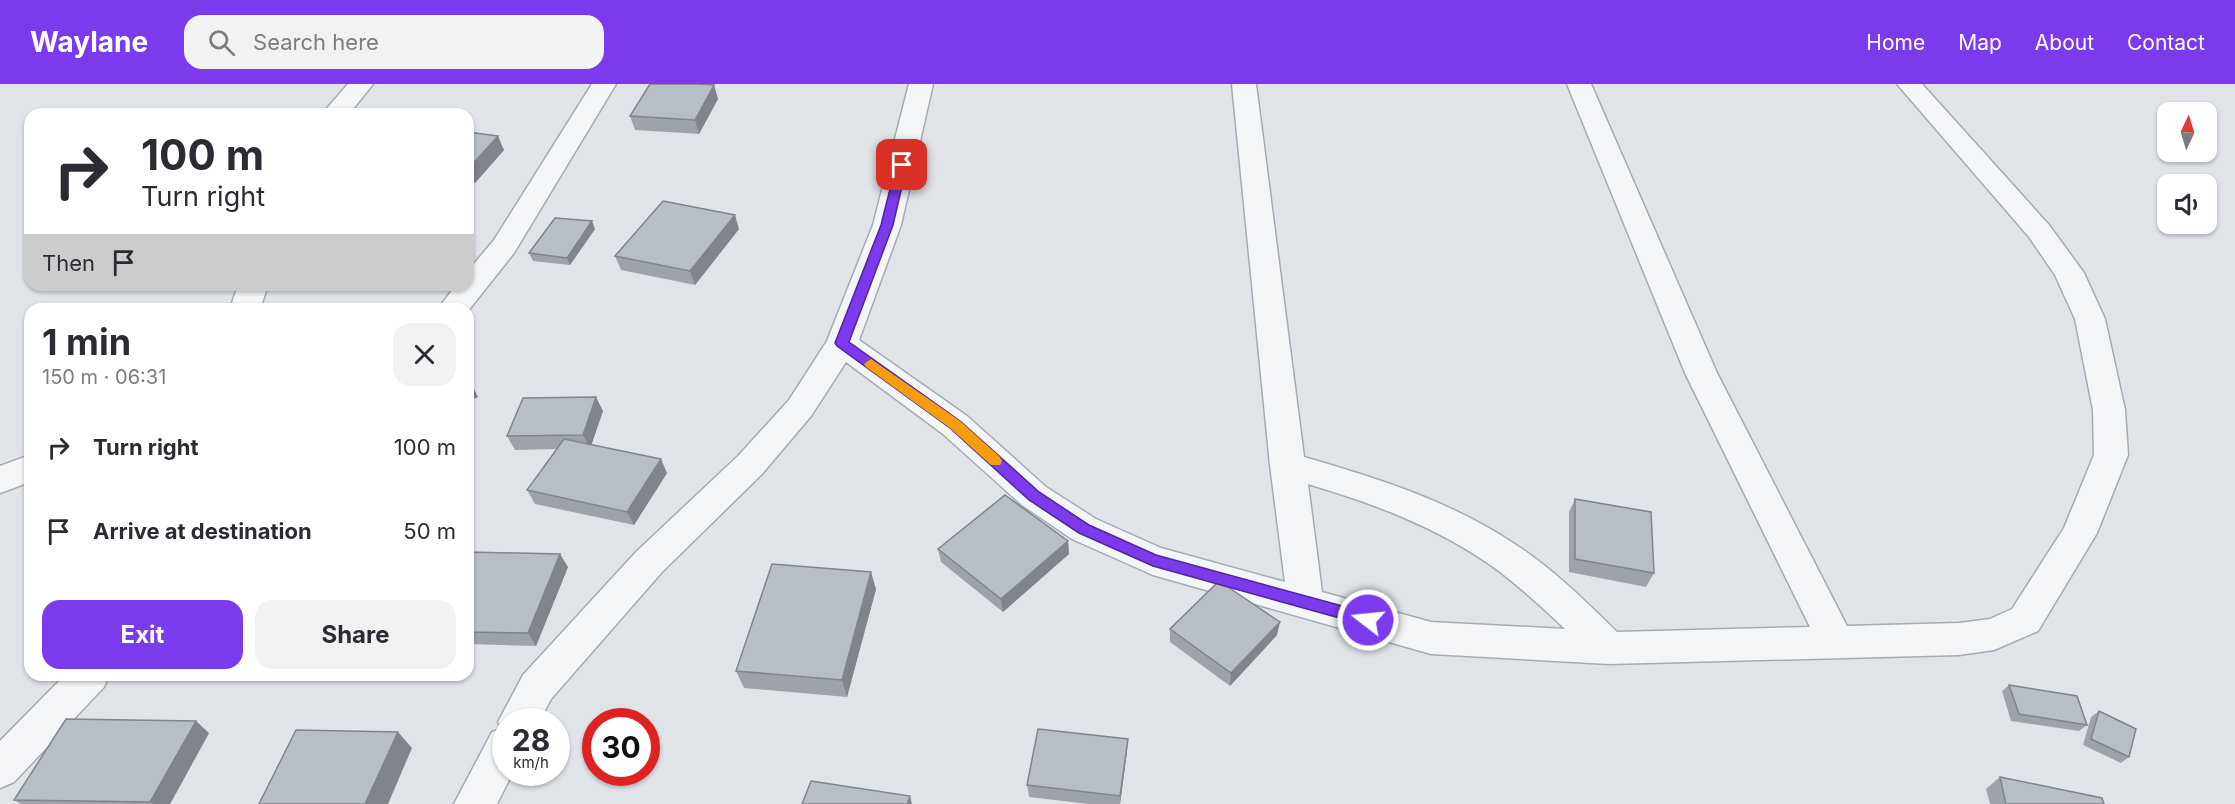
<!DOCTYPE html>
<meta charset="utf-8">
<style>
:root{--surface:#fff;--page:#f2f2f3;--text:#2b2b33;--muted:#7c7c81;--accent:#7c3aed}
body{margin:0;font-family:Inter,sans-serif;background:var(--page);color:var(--text);height:100vh;display:flex;flex-direction:column;font-size:22px;white-space:nowrap}
*{box-sizing:border-box;margin:0}
p{font-size:20px;color:var(--muted)}
.icon{flex:none;width:33px;height:33px;fill:none;stroke:currentColor;stroke-width:2;stroke-linecap:round;stroke-linejoin:round}
.map{position:relative;flex:1;overflow:hidden}
.details{position:absolute;left:24px;top:219px;width:450px;height:378px;display:flex;flex-direction:column;background:var(--surface);border-radius:18px;box-shadow:0 2px 4px #0004}
.details>*{flex:none}
.guide{position:absolute;left:24px;top:24px;width:450px;height:183px;border-radius:18px;box-shadow:0 2px 4px #0004;background:#fff;color:var(--text);overflow:hidden}
.needle{width:39px;rotate:4deg}
.fabs{position:absolute;left:2157px;top:18px;display:grid;gap:12px}
.fabs a{display:grid;place-items:center;width:60px;height:60px;border-radius:12px;background:var(--surface);box-shadow:0 2px 4px #0004;font-size:30px}
.speed{position:absolute;left:492px;top:624px;display:flex;gap:12px;font-size:30px;font-weight:700;text-align:center}
.speed>*{display:grid;place-content:center;width:78px;height:78px;border-radius:50%;background:var(--surface);box-shadow:0 2px 4px #0004;line-height:1}
.speed small{font-size:15px;font-weight:400}
.speed .limit{border:9px solid #d22;background:#fff;color:#111}
.pin{position:absolute;display:grid;place-items:center;width:51px;height:51px;color:#fff;margin:-26px;border-radius:12px;box-shadow:0 3px 9px #0006}
.me{position:absolute;width:66px;margin:-33px;rotate:286deg;stroke-linejoin:round;filter:drop-shadow(0 0 4px #0008)}
.turn{display:flex;align-items:center;gap:21px;height:126px;padding:0 18px;font-size:27px}
.turn .icon{width:78px;height:78px;stroke-width:2.5}
.turn b{display:block;font-size:42px;line-height:51px}
.then{display:flex;align-items:center;height:57px;padding:0 18px;background:#0003;gap:12px;font-size:22px}
.round{display:grid;place-items:center;flex:none;width:63px;height:63px;border-radius:18px;background:var(--page)}
.overview{display:flex;align-items:center;justify-content:space-between;height:102px;padding:0 18px}
h1{font-size:36px;font-weight:700;line-height:45px}
.action{display:flex;gap:12px;margin-top:auto;padding:12px 18px}
.action a{flex:1;height:69px;border-radius:18px;background:var(--accent);color:#fff;font-size:24px;font-weight:700;line-height:69px;text-align:center}
.action a+a{background:var(--page);color:var(--text)}
ul{padding:0;list-style:none}
li{display:flex;align-items:center;gap:18px;height:84px;padding:0 18px}
li div{flex:1}
li b{display:block;font-size:22px}
li em{font-style:normal}
header{display:flex;align-items:center;gap:36px;box-sizing:border-box;height:84px;padding:0 30px;background:var(--accent);color:#fff}
header strong{font-size:28px}
nav{display:flex;gap:33px;margin-inline-start:auto;font-size:21px}
.search{width:420px;height:54px;background:var(--page);display:flex;align-items:center;gap:15px;box-sizing:border-box;padding:0 21px;border-radius:18px;color:var(--muted);font-size:22px}
.map>svg:first-child{display:block}
.lines{fill:none;stroke-linecap:round;stroke-linejoin:round}
.street-casing{stroke:#a5abb3;stroke-width:3}
.street{fill:#f3f5f7;fill-rule:evenodd}
.wall{fill:#9ea3aa}
.shaded-wall{fill:#81858b}
.building{fill:#b8bec6;stroke:#81858b;stroke-width:1.5}
.route{fill:#7c3aed;stroke:#51269a;stroke-width:1.5}
.slow{fill:#f59e0b}
</style>
<header>
<strong>Waylane</strong>
<div class="search"><svg class="icon" aria-label="search" viewBox="0 0 24 24"><circle cx="10" cy="10" r="6"/><path d="M15 15l6 6"/></svg>Search here</div>
<nav><a>Home</a><a>Map</a><a>About</a><a>Contact</a></nav>
</header>
<div class="map">
<svg width="2235" height="720" viewBox="0 0 2235 720">
<rect width="100%" height="100%" fill="#e0e4e9"/>
<g class="lines">
<g class="street-casing">
<path id="street" d="M348,0h25l-24,30h-27z
M592,0h24l-102,169 -46,58 -30,-2 18,-24h12v-14l26,-31z
M909,0h24l-32,141 -42,115 108,76 79,71 50,32 65,29 124,34 -15,-117 -38,-381h24l48,373c73,21 149,45 212,88 37,24 69,56 101,87l193,-5 -125,-254 -118,-289h24l126,289 130,253 112,-3 31,-4 22,-10 52,-81 30,-73 -1,-45 -18,-91 -20,-44 -26,-38 -132,-153h25l127,141 35,48 21,46 20,91 3,45 -31,78 -59,98 -44,19 -35,5 -350,9 -178,-10 -278,-79 -81,-36 -50,-34 -79,-71 -97,-72 -35,54 -49,58 -100,98 -111,127 -12,23h-33v50h7l-16,32h-43l38,-72 9,-3 -3,-7 25,-47 113,-123 102,-96 51,-56 38,-59 46,-116zM1308,400c64,19 129,43 184,82 26,19 50,41 73,63l-134,-7 -109,-30z
M238,201h30l-8,24h-30z
M30,371v27l-30,11v-27z
M65,591h44l-5,12 -90,95 -14,6v-47z"/>
</g>
<use href="#street" class="street"/>
</g>
<path class="wall" d="M714,1l4,14 -19,35 -64,-4 -5,-14z
M468,48l36,18 -29,33 -7,-1z
M595,145l-25,36 -37,-4 -4,-8z
M739,145l-44,56 -74,-15 -6,-14z
M603,327l-12,34 76,28 -33,52 -99,-21 -8,-14 30,-41 -42,1 -8,-14z
M1575,415l79,74 -8,14 -77,-15v-60z
M1068,457l1,13 -66,58 -62,-50 -3,-13z
M468,468l100,15 -32,79 -68,-2z
M876,505l-29,108 -103,-9 -8,-17z
M1170,545l107,6 -47,51 -60,-44z
M2009,601l78,40 -8,6 -68,-10 -9,-30z
M2099,627l30,46 -8,6 -38,-18 8,-28z
M209,649l-39,71h-149l-7,-4z
M1127,667l-7,53h-31l-60,-7 -2,-12z
M2000,693l104,27h-114l-4,-15z"/>
<path class="shaded-wall" d="M714,1l4,14 -19,35 -4,-14z
M498,52l6,14 -29,33 -7,-14z
M735,131l4,14 -44,56 -5,-14z
M592,137l3,8 -25,36 -3,-7z
M471,299l7,14 -10,5v-18z
M596,313l7,14 -13,38 -7,-14z
M661,375l6,14 -33,52 -7,-13z
M1068,457l1,13 -66,58 -2,-13z
M560,470l8,13 -32,79 -8,-13z
M871,488l5,17 -29,108 -5,-17z
M1280,538l-3,13 -47,51 1,-13z
M196,637l13,12 -39,71h-17l-3,-2z
M398,648l14,16 -24,56h-23z
M1128,655l-1,12 -7,53v-8z
M910,712l2,8h-5z"/>
<path class="building" d="M650,0h48l16,1 -19,35 -65,-4z
M468,48l30,4 -30,33z
M663,117l72,14 -45,56 -75,-15z
M555,134l37,3 -25,37 -38,-5z
M596,313l-13,38 -76,1 16,-38z
M564,355l97,20 -34,53 -100,-22z
M1005,411l63,46 -67,58 -63,-50z
M1575,415l76,13 3,61 -79,-14z
M468,468l92,2 -32,79 -60,-1z
M772,480l99,8 -29,108 -106,-9z
M1219,497l61,41 -49,51 -61,-44z
M2009,601l68,11 10,29 -68,-11z
M2099,627l37,18 -7,28 -38,-18z
M66,635l130,2 -46,81 -136,-2z
M1038,645l90,10 -8,57 -93,-11z
M296,646l102,2 -33,72h-106z
M2000,693l102,21 2,6h-98z
M811,697l99,15 -3,8h-105z"/>
<path class="route" d="M902,77l5,4 -14,60 -44,117 111,79 79,71 50,33 67,30 212,58 5,2 3,5 -3,4 -5,2 -215,-60 -74,-33 -50,-33 -79,-72 -113,-82 -2,-3 46,-118 15,-60z"/>
<path class="slow" d="M871,275l89,62 40,36 2,4 -2,4h-9l-41,-37 -84,-61 -2,-3z"/>
</svg>
<div class="fabs">
<a><svg class="needle" viewBox="-14 -14 28 28"><path d="M0-13l5 13h-10z" fill="#e53935"/><path d="M0 13l5-13h-10z" fill="#7c7c81"/></svg></a>
<a><svg class="icon" aria-label="sound" viewBox="0 0 24 24"><path d="M4 9h4l5-4v14l-5-4H4zM17 9q2 3 0 6"/></svg></a>
</div>
<div class="speed"><div>28<small>km/h</small></div><div class="limit">30</div></div>
<div class="pin" style="left:902px;top:81px;background:#d93025"><svg class="icon" aria-label="arrive" viewBox="0 0 24 24"><path d="M6 21V4h12l-3 4 3 4H6"/></svg></div>
<svg class="me" style="left:1368px;top:536px" viewBox="-20 -20 40 40"><circle r="17" fill="#7c3aed" stroke="#fff" stroke-width="3"/><path d="M0-11L8 9 0 5-8 9z" fill="#fff"/></svg>
<div class="guide">
<div class="turn"><svg class="icon" aria-label="right" viewBox="0 0 24 24"><path d="M7 20v-9h11M14 6l5 5-5 5"/></svg><div><b>100 m</b>Turn right</div></div>
<div class="then">Then<svg class="icon" aria-label="arrive" viewBox="0 0 24 24"><path d="M6 21V4h12l-3 4 3 4H6"/></svg></div>
</div>
<section class="details">
<div class="overview"><div><h1>1 min</h1><p>150 m · 06:31</p></div><a class="round"><svg class="icon" aria-label="close" viewBox="0 0 24 24"><path d="M6 6l12 12M18 6L6 18"/></svg></a></div>
<ul>
<li><svg class="icon" aria-label="right" viewBox="0 0 24 24"><path d="M7 20v-9h11M14 6l5 5-5 5"/></svg><div><b>Turn right</b></div><em>100 m</em></li>
<li><svg class="icon" aria-label="arrive" viewBox="0 0 24 24"><path d="M6 21V4h12l-3 4 3 4H6"/></svg><div><b>Arrive at destination</b></div><em>50 m</em></li>
</ul>
<div class="action"><a>Exit</a><a>Share</a></div>
</section>
</div>
